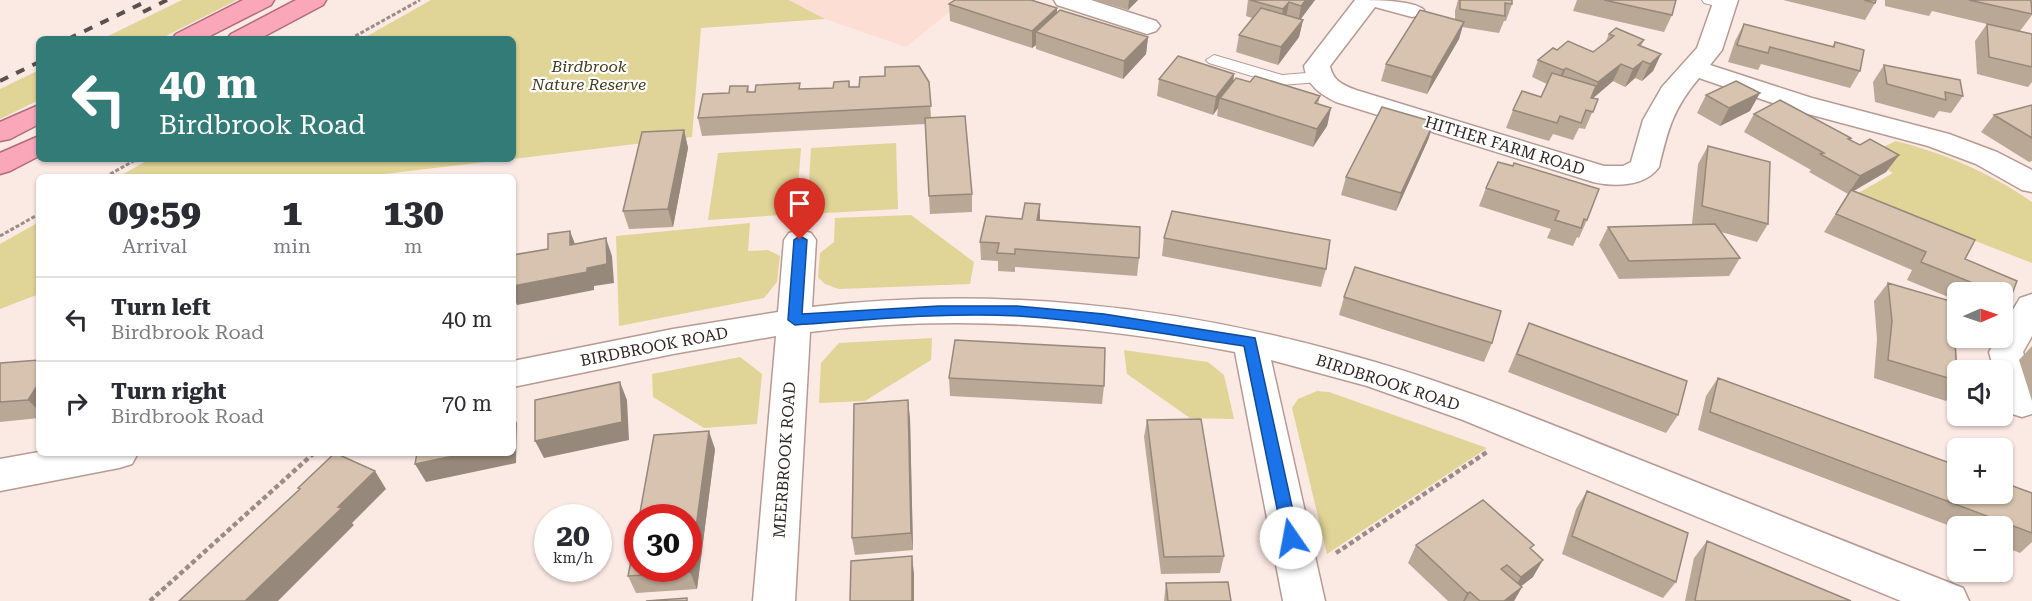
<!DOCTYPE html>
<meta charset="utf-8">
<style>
:root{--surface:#fff;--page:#f7f7f7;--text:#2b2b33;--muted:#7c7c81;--line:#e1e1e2}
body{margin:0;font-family:"Roboto Serif",serif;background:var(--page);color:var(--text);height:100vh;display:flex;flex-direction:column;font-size:22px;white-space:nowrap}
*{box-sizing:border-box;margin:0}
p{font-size:20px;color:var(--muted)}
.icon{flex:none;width:33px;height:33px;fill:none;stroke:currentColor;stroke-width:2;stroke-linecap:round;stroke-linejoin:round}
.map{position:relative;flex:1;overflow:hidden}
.drawer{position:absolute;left:36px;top:174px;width:480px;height:282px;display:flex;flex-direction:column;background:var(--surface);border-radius:9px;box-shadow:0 2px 4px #0004}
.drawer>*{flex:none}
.hud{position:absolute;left:36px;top:36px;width:480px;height:126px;border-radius:9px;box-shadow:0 2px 4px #0004;background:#327b77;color:#fff;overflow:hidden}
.needle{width:39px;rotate:88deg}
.buttons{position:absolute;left:1947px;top:282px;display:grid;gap:12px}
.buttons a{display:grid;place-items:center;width:66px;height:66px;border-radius:9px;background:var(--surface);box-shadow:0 2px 4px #0004;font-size:30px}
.speed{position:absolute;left:534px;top:504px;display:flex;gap:12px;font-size:30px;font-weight:700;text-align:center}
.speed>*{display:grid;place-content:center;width:78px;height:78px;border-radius:50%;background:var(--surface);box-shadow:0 2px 4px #0004;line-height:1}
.speed small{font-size:15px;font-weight:400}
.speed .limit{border:9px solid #d22;background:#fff;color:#111}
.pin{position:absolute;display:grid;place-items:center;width:51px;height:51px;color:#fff;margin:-62px -26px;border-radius:50% 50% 50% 0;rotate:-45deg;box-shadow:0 0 6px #0007}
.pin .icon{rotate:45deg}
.me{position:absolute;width:66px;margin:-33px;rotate:348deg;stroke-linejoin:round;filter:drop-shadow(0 0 4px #0008)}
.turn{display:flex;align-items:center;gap:21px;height:126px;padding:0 24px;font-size:27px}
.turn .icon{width:78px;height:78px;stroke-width:2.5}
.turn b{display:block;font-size:42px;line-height:51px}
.eta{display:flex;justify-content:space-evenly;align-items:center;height:102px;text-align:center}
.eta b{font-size:36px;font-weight:800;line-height:42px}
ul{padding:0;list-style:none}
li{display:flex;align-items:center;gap:18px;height:84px;padding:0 24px;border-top:2px solid var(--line)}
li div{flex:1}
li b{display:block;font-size:22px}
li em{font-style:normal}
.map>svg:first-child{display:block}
.built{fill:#fdded5}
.green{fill:#e0d497}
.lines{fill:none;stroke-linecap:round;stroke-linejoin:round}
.service-casing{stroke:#b79b93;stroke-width:2}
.minor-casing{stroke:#b79b93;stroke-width:3}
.trunk-casing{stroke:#b26b79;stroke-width:3}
.path-far1{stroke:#9a8c87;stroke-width:3;stroke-dasharray:4 2;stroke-linecap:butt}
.path{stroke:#9a8c87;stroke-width:4.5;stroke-dasharray:5 3;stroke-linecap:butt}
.service{fill:#fff;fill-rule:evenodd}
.minor{fill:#fff;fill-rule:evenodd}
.trunk{fill:#faa7ba;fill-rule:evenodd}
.rail{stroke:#5b504b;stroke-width:4;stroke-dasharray:9 9;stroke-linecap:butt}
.wall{fill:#b9a896}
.shaded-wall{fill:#96887a}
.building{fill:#d7c3af;stroke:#96887a;stroke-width:1.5}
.route{fill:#1a73e8;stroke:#114b97;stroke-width:1.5}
.labels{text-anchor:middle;stroke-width:4.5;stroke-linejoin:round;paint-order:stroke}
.park-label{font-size:16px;font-style:italic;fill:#443d1b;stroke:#fff}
.street-label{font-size:16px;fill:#2f2521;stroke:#fff}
</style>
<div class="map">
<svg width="2032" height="601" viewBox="0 0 2032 601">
<rect width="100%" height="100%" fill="#fbe9e4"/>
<path class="built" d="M789,0h175l-58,47 -81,-28z"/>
<path class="green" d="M182,0h55l-77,39h-58z
M431,0h358l36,19 -124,9 -9,109 -179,22v-120h-151z
M39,70v30l-39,19v-30z
M1896,141c50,13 93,31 136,61v61l-77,-30 -105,-35 43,-25 -29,-17z
M896,143l2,66 -91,5 4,-66z
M801,148l-5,66 -88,6 10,-67z
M150,159h361l-152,18h-241z
M911,215l63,47 -4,22 -131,5 -14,-5 -7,-7 2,-24 14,-11 1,-24z
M39,222v72l-39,15v-65z
M750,223l-2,28 20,-1 12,6 -3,26 -13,16 -145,28 -3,-90z
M932,338l-1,22 -66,41 -46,2 2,-40 18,-20z
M1124,350l84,12 16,13 10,44 -44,-1 -63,-44z
M740,357l22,17 -5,50 -53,4 -51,-31 -1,-23z
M1317,391l12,1 158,56 -160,106 -35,-146 6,-9z"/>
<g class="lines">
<g class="service-casing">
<path id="service" d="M1702,0h24l5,4 -7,4 -20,-5z
M1214,55l68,20 37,-3 8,5 -8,5 -38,3 -72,-22 -3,-3z"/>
</g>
<g class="minor-casing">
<path id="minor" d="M1054,0h37l65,21 4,5 -4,5 -9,3 -90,-29z
M1355,0c18,0 59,0 69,10l-3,5 -9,2 -37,-10 -45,59c3,15 13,19 26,24l248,76h19l8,-4 12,-42 19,-33 35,-39 17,-48h24l-16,50 -12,15 102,33 137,36 48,18 35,18v22l-10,-2 -46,-26 -48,-18 -135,-36 -94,-32c-26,31 -31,51 -40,89 -14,20 -45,20 -66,15l-257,-80c-16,-8 -29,-17 -32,-36z
M800,230l11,3 5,7 -4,67c177,-21 359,-2 531,46 101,27 198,67 295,106 108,43 216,86 325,129l6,13h-68l-438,-181 -96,-34 -96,-26 54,241h-42l-48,-249c-141,-28 -282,-38 -425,-20l-15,269h-42l23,-265 -103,18 -160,33v-26l160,-32 105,-17 6,-72 5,-7z
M2032,294v42l-9,16 9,27v35l-10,3 -13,-4 -7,-15v-28h-8l-5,-18 8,-14h5v-10l18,-30z
M39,452v1h99l-6,11 -13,4 -119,23v-32z"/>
</g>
<g class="trunk-casing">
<path id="trunk" d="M243,0h31l-3,5 -67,34h-32l4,-5z
M296,0h30l-3,5 -64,34h-32l4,-5z
M39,105v19l-29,15 -10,2v-19z
M39,136v20l-29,15 -10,3v-21z"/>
</g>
<path class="path-far1" d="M350,39l70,-39
M105,177l32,-18
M0,236l39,-22"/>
<path class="path" d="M1336,553l151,-101
M150,601l164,-148"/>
<use href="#service" class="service"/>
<use href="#minor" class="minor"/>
<use href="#trunk" class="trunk"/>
<path class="rail" d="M143,12l24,-12
M68,39l81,-39
M0,81l39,-19"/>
</g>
<path class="wall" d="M1094,0h44l-10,10z
M1248,0h67l-15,19 3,1 -4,17 -21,28 -42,-13 3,-17 13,-17 -6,-2z
M1458,0h54v4l-6,17h-2l-5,12 -37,-6 -3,12 -32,55 -46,-13 5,-17 69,-44v-9z
M1577,0h99l-4,15 -8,17 -91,-21z
M1783,0h93l-1,3 -10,17z
M1885,0h146l1,15 -12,16 12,3v48l-4,5 -51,-13 -2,-33 12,-17 -55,-13 -3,5 -44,-10z
M949,4l108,9 91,24 -2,17 -23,25 -87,-30v-4l-4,3 -82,-27z
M1744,24l88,23 3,-5 25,29 -10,17 -89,-24 -3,6 -30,-8 7,-21z
M1609,34l35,6 -3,6 20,8 -8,17 -11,10 -7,-3 -10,9 -12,-6 -20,17 5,1 -13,30 -6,-1 -6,12 -20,-6 -4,7 -43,-13 7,-18 28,-13 6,-13 -15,-7 6,-17 19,-10 36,2 12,-9z
M1884,65l79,31 -12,17 -12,-2 -5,7 -59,-16 -2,-20z
M1234,74l-1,7 17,1 70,14 -2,8 13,4 -4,18 -14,21 -96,-31 1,-8 -5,7 -56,-19 2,-17z
M849,81l1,6 79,-5 2,36 41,76v18l-42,2 -5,-90 -223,12 -4,-18 31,-25 19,-7 1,6 84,-4z
M1706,95l44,16 -30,15 -23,-13z
M2032,105v56l-3,1 -48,-30 13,-17z
M1754,114l95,26 11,5 39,10 -13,17 -32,19 111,68 45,40 -8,8v-15h-44v9l-51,-21 5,-10 -88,-38 24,-38 -39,-22 2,-2 -67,-38z
M1434,122l-6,18 -32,71 -55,-16 5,-18z
M684,130l4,18 -15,79 -44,2 -6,-18z
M1708,146l60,78 -11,18 -36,-10 19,26 -11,18 -110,3 -20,-34 9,-18 86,-2 -2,-1 6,-60z
M1486,188l101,32 -8,18 -2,-1 -4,9 -26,-8 4,-9 -72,-23z
M1040,220l99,38 -2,18 -122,-9v5l-17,-1v-10l-17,-1 -1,-18z
M1164,238l162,31 -5,18 -159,-31z
M1888,283l69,20 1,20 -4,3 4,44v18l-12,13 -72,-23 3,-39 -3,-38z
M1344,297l148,46 -8,19 -145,-47z
M1529,323l149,92 -12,18 -158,-61 13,-31z
M2032,346v55l-13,-41z
M39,360v58l-39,4v-59z
M949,378l155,8 -2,18 -152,-8z
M1718,378l314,115v49l-12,11 -18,-7v-20h-44v3l-260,-99 8,-34z
M910,418l3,132 -58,5 -3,-17z
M1147,420l77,136 -4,17 -59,1 -17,-137z
M715,449l-18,140 -61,4 -8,-17z
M1587,491l89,91 -13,16 -101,-44 14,-45z
M1707,541l144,60h-166l9,-43z
M1416,545l116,5 1,27 -12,9 1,1 -8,14h-66l-40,-38z
M1166,583l65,18h-67z"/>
<path class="shaded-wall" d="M1129,0h9l-10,10z
M1306,0h9l-17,23 3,-17z
M1289,2l-3,17 -6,7 3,-17z
M1057,8v17l-21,7v13l-4,3v-17z
M1303,20l-4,17 -21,28 3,-18z
M1464,22l-5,17 -32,55 5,-17z
M1148,37l-2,17 -23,25 1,-18z
M1661,54l-8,17 -11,10 8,-17z
M1643,61l-8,17 -10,9 8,-18z
M1621,64l-8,17 -22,19 7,-18z
M1566,68l-7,17 -3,3 7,-18z
M1234,74l-2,17 -12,7 -2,10 -5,7 3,-18z
M1760,93l-10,18 -30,15 9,-18z
M1331,108l-4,18 -14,21 4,-18z
M1434,122l-6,18 -32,71 5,-18z
M684,130l4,18 -15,79 -5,-18z
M1899,155l-13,17 -38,22 12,-18z
M1040,204v18l-3,-2z
M570,231l7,18 -7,-4z
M606,238l6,18 2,27 -20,3v4l-77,15 -4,-10v-9l74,-18z
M620,382l7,18 2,40 -85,18 -9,-17z
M39,383v28l-11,-11z
M908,400l2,18 3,132 -2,-17z
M513,415l4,8 -1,40 -90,19 -11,-18 53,-11h45z
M709,431l6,18 -18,140 -7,-17z
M375,471l11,18 -34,34 2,2 -76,76h-33l93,-94z
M912,556l2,18v27h-2z
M1543,560l-10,17 -22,17 10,-17z
M1522,587l-8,14h-10z
M1470,592l-5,9h-2l4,-8z"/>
<path class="building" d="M955,0h76l26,8 -25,23 -83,-27z
M1250,0h56l-5,6 -12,-4 -6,7z
M1460,0h52v4l-7,-1v13l-45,-7z
M1604,0h72l-4,15z
M1864,0h12l-1,3z
M1969,0h62l1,14z
M1261,8l42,12 -22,27 -42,-12z
M1060,10l88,27 -24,24 -88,-29z
M1420,10l44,12 -32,55 -46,-13z
M1744,24l90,23 1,-5 29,8 -4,21 -90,-24 -2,6 -31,-8z
M1987,24l45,10v33l-43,-10z
M1616,28l28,12 -6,5 23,9 -11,10 -7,-3 -10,8 -12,-5 -23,18 -32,-14 -3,2 -25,-10 15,-12 4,2 11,-9 25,11 21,-16 -5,-2z
M1178,56l56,18 -18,23 -57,-18z
M1884,65l76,15 3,16 -18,-4 1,8 -59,-16z
M919,66l10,16 2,24 -233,12 5,-24 26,-1 1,-7h18l-1,6h8l1,-7 44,-2 -1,6 34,-1 1,-6 15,-1v6h10l1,-10 25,-1v-9z
M1552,73l44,13 -5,12 7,1 -5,13 -7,-2 -5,13 -21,-7 -3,7 -44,-13 9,-19 19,6z
M1255,76l65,20 -5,7 16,5 -14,21 -97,-31 16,-20 14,4z
M1736,81l24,12 -31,15 -23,-13z
M1780,100l71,38 -3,1 12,6 10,-6 29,16 -39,21 -40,-22 4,-1 -70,-39z
M2032,105v33l-38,-23z
M1382,107l52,15 -33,71 -55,-16z
M965,116l7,78 -43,2 -4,-78z
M684,130l-16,79 -45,2 19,-79z
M1708,146l62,16 -2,62 -66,-18z
M1498,162l15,4 1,-3 85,26 -12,31 -3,-1 -3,9 -26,-8 4,-9 -73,-23z
M1851,190l124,50 -10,19 52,22 -7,18 -8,-3v-4h-7l-74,-30 5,-10 -90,-38z
M1025,203l15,1 -3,16 103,7 -1,31 -124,-9v5l-18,-1 2,-10 -19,-1 6,-26 36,3z
M1172,211l158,29 -4,29 -162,-31z
M1715,224l25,34 -111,3 -21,-34z
M570,231v14l36,-7 1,26 -20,4v4l-74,14v-31l35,-6v-15z
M1355,267l146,44 -9,32 -148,-46z
M1888,283l69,20 1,19 -4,-2 2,41 5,1v8h-3v11l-70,-21 4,-39z
M1529,323l158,58 -9,34 -161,-61z
M955,340l150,8 -1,38 -155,-8z
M39,360v23l-11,17 -28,2v-39z
M1718,378l240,88v28h44v-12l30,11v40l-322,-121z
M620,382l2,40 -87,19v-41z
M908,400l3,133 -59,5 2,-134z
M1201,419l23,137 -60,1 -17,-137z
M709,431l-19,141 -62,4 10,-50v42h50v-50h-49l15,-83z
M335,453l40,18 -37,36 4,1 -97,93h-66l121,-112 -2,-1z
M417,453h51l-53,11z
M1587,491l101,42 -12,49 -104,-46z
M1483,500l51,45 -4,3 13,12 -22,17 -14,-12 -6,4 21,18 -18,14h-24l-10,-9 -3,1 -51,-48z
M1707,541l144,60h-155l-1,-1z
M912,556v45h-62l1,-40z
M1228,582l3,19h-63l-2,-18z
M687,598v3h-41z"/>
<path class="route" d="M800,236l7,4 -5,74 137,-8h78l87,8 151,24 44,200 -2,5 -6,2 -6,-2 -2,-5 -39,-192c-75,-11 -150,-25 -226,-30 -74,-4 -149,4 -223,9l-7,-5 6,-80z"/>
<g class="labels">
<g class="park-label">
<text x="589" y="72">Birdbrook<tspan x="589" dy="18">Nature Reserve</tspan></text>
</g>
<g class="street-label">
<text transform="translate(1505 145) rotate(17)" y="6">HITHER FARM ROAD</text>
<text transform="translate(654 346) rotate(-11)" y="6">BIRDBROOK ROAD</text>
<text transform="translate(1388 382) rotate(18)" y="6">BIRDBROOK ROAD</text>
<text transform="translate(784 460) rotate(-86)" y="6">MEERBROOK ROAD</text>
</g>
</g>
</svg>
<div class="buttons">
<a><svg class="needle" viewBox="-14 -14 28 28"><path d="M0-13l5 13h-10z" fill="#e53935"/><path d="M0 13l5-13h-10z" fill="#7c7c81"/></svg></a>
<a><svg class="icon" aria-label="sound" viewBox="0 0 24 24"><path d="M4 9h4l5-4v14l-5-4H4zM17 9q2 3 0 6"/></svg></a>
<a>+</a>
<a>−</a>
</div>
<div class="speed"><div>20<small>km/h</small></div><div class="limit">30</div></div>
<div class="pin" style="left:800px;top:240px;background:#d93025"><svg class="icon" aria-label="arrive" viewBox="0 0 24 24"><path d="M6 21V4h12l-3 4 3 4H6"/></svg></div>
<svg class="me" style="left:1291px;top:538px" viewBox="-20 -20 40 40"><circle r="19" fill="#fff"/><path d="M0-13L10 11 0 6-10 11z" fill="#1a73e8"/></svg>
<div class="hud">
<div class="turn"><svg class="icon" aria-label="left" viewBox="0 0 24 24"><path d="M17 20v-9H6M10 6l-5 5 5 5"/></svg><div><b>40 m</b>Birdbrook Road</div></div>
</div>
<section class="drawer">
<div class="eta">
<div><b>09:59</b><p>Arrival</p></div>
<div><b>1</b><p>min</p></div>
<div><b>130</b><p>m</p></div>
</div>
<ul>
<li><svg class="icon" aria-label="left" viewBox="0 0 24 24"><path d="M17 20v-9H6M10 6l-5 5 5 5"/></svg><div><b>Turn left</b><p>Birdbrook Road</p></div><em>40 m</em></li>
<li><svg class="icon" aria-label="right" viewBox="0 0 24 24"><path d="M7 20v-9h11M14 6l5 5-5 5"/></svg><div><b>Turn right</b><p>Birdbrook Road</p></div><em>70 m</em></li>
</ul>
</section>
</div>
